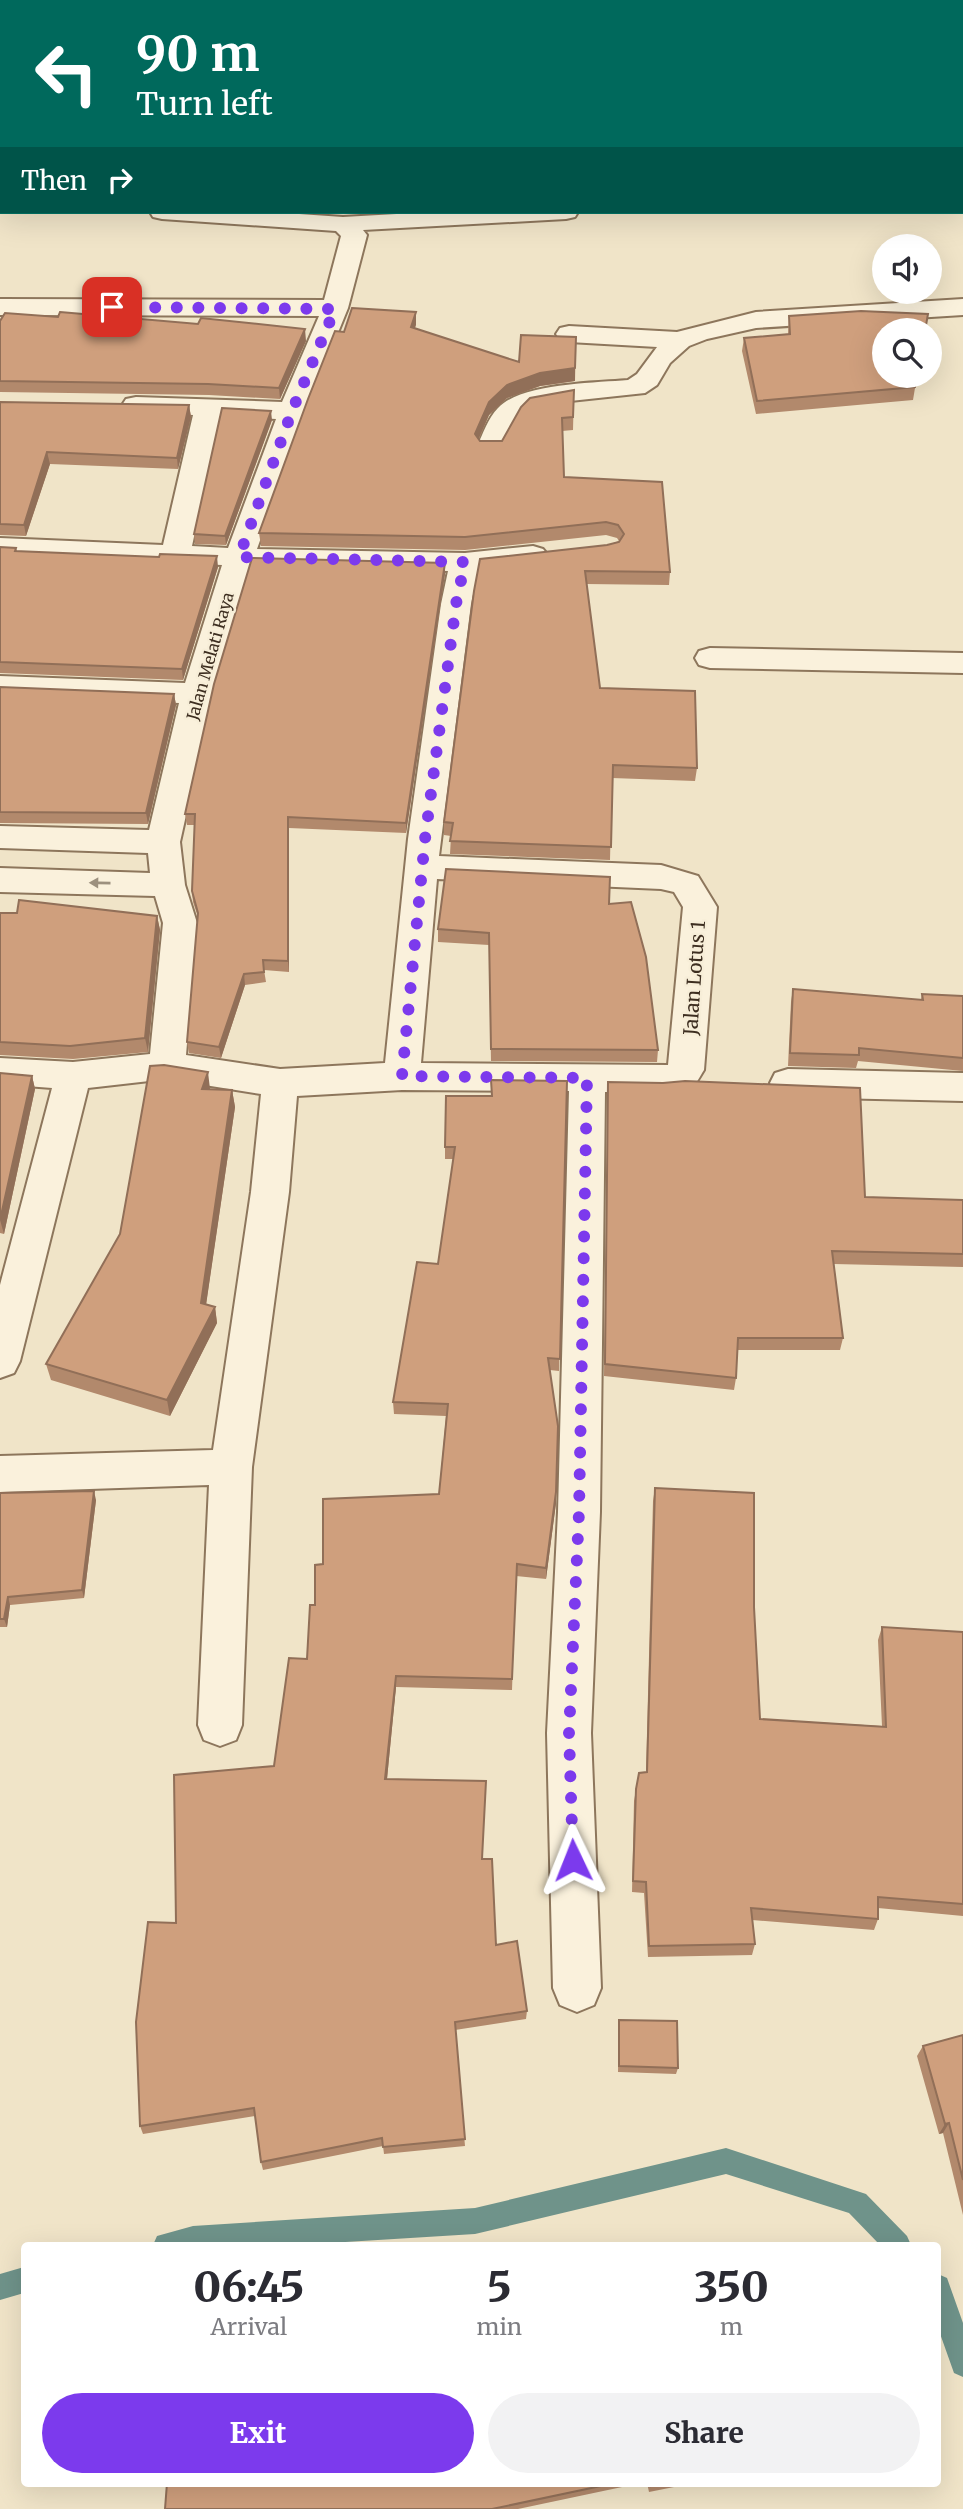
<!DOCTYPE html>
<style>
:root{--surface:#fff;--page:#f2f2f3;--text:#2b2b33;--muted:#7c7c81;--accent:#7c3aed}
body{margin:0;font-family:Merriweather,serif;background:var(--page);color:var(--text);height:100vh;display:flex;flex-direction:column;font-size:26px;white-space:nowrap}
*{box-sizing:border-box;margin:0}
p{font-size:23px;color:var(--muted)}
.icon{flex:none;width:38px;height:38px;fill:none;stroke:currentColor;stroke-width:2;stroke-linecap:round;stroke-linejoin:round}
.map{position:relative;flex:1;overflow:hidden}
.panel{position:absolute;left:21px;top:2242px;width:920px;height:245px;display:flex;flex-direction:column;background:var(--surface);border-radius:7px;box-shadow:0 7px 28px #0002}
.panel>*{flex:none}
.guide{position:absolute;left:0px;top:0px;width:964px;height:214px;box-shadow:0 7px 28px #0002;background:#00695c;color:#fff;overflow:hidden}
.tools{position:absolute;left:872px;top:234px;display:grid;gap:14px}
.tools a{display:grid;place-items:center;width:70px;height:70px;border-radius:50%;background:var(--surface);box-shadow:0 7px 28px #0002;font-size:35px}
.pin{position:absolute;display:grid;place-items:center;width:60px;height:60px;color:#fff;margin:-30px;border-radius:14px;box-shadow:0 4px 10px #0006}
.me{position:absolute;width:77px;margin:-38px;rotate:358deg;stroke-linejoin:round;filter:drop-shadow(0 0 5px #0008)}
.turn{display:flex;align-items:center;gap:24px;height:147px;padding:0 21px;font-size:32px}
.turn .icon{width:91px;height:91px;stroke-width:2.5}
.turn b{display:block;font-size:49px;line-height:60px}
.then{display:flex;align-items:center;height:66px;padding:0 21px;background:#0003;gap:14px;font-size:26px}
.eta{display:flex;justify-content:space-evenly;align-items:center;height:119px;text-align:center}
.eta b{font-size:42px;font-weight:800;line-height:49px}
.cta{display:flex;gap:14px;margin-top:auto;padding:14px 21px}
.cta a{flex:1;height:80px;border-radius:42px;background:var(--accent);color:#fff;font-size:28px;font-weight:800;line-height:80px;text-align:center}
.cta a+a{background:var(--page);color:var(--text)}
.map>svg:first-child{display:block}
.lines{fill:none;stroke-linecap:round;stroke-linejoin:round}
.stream{fill:#6f938a;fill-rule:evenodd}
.minor-casing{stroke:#8d765c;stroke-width:4}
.minor{fill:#faf1dc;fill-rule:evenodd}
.wall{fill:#b2896c}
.shaded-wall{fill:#916f58}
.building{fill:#cf9f7d;stroke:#916f58;stroke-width:2}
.oneway{fill:#9c907e}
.route{stroke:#7c3aed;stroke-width:12;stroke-dasharray:0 21.6}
.labels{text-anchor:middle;stroke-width:5;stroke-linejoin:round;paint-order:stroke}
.far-street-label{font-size:16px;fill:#3d2e20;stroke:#f7eed8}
.street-label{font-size:19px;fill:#3d2e20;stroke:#f7eed8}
</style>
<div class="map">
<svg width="963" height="2509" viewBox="0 0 963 2509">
<rect width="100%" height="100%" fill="#f0e4c8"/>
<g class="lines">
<path class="stream" d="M726,2148l140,46 41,42 4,9h-31l-31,-32 -123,-39 -251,60 -178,11h-144l4,-9 36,-10 282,-18z
M24,2267v26l-24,7v-26z
M938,2274l9,4 16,45v54l-9,-4 -16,-45z"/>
<g class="minor-casing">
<path id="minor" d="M248,0h22l-23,2z
M529,0h43l-44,2z
M962,0h1v14l-1,-12h-5z
M2,41v14l-2,1v-14z
M962,79h1v14h-1z
M0,144h2l-2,18z
M962,176h1v14h-1z
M0,196h2v14h-2z
M150,212h120l73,5 89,-5h146l-3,5 -9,2 -203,11 4,5 -19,73 -42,103 -49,138 208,4 68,-7 10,3 5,6 -5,6 -65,9 -7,34 -32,252 222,9 37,11 19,31 -13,163c-4,6 -7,14 -14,18 -15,10 -65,4 -85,4l-5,420 -9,221 10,255 -7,17 -17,7 -17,-7 -7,-17 -6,-255 11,-221 11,-421 -167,-1 -105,6 -8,96 -37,275 -10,258 -6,15 -16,6 -16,-6 -6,-15 11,-240 -209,7v-36l213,-6 38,-258 10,-98 -94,-15 -79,9 -68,273 -6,12 -14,5v-93l52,-197 -52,-4v-26l73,4 77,-8 13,-131 -8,-27 -155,-4v-24l150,5 -2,-20 -148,-5v-22l149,4 30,-127 -179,-7v-20l185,7 37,-118 -222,-9v-18l163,7 30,-130 -67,-4 -4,-6 4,-6 10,-2 146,5 37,-86 -319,-1v-16l324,1 17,-64 -5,-5 -174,-12 -9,-2zM220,416l56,3 -48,129 -36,-2zM251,566l197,5 -7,33 -33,235 -23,224 -105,6 -94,-14 11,-132 -12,-38 -5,-43 33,-148zM437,879l224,10 13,3 9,15 -15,158 -247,-2z
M963,299v16l-207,13 -49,11 -18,7 -19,17 -13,22 -12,8 -84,9 -32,7 -10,9 -18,34 -10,2 -10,-2 -4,-6c6,-12 11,-28 21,-38 23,-25 96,-25 130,-28l9,-6 20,-27 -88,-5 -9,-2 -4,-6 4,-6 9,-2 108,6 79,-20z
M710,648l253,5v20l-253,-5 -11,-3 -4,-7 4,-7z
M788,1069l175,4v28l-175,-4 -13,-4 -5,-10 5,-10z"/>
</g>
<use href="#minor" class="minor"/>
</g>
<path class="wall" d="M159,0h74l-1,2h-73z
M634,0h77v2h-77z
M416,312l-1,16 104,34 57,-25 -1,44 -35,5 -33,12 -18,17 -10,24 1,2h22l72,-51 -1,40 -11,1 2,46 106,95 -1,13 -83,-1 14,104 97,80 -2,13 -83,-3 -2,82 -160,-6 1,-18 -7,-1v-13l30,-231 145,-50 -2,-3 -11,-3 -141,15 -204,-4 -2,-13 85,-201z
M789,316l128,60 -4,24 -157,14 -14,-63 2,-13 44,-4z
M0,321l306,20 -26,58 -71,-4 -209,-3z
M0,402l189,3 2,12 -13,52 -128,-5 -24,72 -26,-1z
M272,420l-46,125 -31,-1 -1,-10z
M0,547l16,1 1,3 201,16 -35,113 -183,-7z
M445,563v11l-39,259 -117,-5v144l-25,-2 2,12 -21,3 -24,73 -32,-5 -2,-11 11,-125 -5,-15 -1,-11 3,-66h-8l-2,-11z
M0,687l174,7 2,11 -28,119 -148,-1z
M609,904l49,146 -1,12 -166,-1 -2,-116 -51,-3v-13z
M0,913l157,3 3,14 -12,122 -75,7 -73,-4z
M793,989l128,11 1,-6 41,2v75l-105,-10 -2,7 -68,-2 3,-64z
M0,1073l32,3 3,13 -31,145 -4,-1z
M567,1081l-8,290 -9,-1 6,133 -10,76 -30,-3 -4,114 -116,-3 -9,92 95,80 14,86 31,66 -1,8 -71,11 10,116 -81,8 -1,-8 -120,24 -2,-8 -6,-46 -112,18 -3,-8 36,-203 98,-157 33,-107 8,-54 8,-41 116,-70 7,-78 -52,-2 -1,-12 45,-138 15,-105h-8v-12l46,-51z
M608,1082l257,115 98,3v67l-129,-3 9,74 -3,12h-103l-1,28 -2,12 -130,-14z
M210,1089l22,1 3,17 -29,197 9,3 2,16 -47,93 -119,-36 -5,-16z
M655,1488l99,119 6,112 122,7 -4,-86 4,-13 81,5v284l-85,-8v11l-4,11 -122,-10 3,24 -3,11 -104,2 -4,-64 -12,-1 2,-91 5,-28 7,-1 7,-271z
M0,1493l96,7 -12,98 -74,7 -3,22h-7z
M619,2020l59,48 -2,6 -58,-2z
M963,2035v180l-20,-82 -4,1 -22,-78 6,-10z
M167,2483h474l-123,26h-353z
M647,2483h47l-45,9z"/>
<path class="shaded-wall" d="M416,312v13l-5,15v-13z
M305,329l1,12 -26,58 -1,-11z
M575,368v13l-35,5 -33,12 -18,17 -14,32v-13l14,-32 18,-17 33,-12z
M189,405l2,12 -13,52 -1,-11z
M271,411l1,9 -46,125 -1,-9z
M47,452l3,12 -24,72 -2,-11z
M217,556l1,11 -35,113 -1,-11z
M445,563v11l-39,259v-10z
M174,694l2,11 -28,119 -2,-11z
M288,817l1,11v144l-1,-11z
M157,916l3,14 -12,122 -3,-14z
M244,974l1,11 -24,73 -2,-11z
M208,1072l2,17 -6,17 -2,-17z
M32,1076l3,13 -31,145 -4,-14z
M232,1090l3,17 -31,212 -3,-16z
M215,1307l2,16 -47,93 -3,-16z
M94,1491l2,9 -12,98 -2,-8z
M556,1492v11l-10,76v-11z
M8,1597l2,8 -3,22 -3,-8z
M396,1676v11l-10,102 -1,-10z
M949,2123l-6,10 -4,1 6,-10z"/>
<path class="building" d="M172,0h54v2h-55z
M359,0h169l-4,2h-172z
M352,308l64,4 -5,15 108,35 2,-27 55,2 -1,31 -35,5 -33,12 -18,17 -14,32 5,7h22l19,-34 9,-9 44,-8 -1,27 -11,1 2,59 98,5 8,90 -85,-1 15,117 95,3 2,77 -84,-3 -2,82 -161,-6 3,-18 -9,-1 30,-231 6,-32 127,-14 12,-3 5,-8 -6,-9 -12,-3 -141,15 -206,-4 49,-134 27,-68 9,1z
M861,311l67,3 -3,17h-41v45h33l-2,11 -158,14 -13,-63 46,-4 -1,-18z
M60,312l138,12 3,-6 104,11 -26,59 -71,-4 -208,-3v-60l5,-8 53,4z
M0,402l189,3 -12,53 -130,-6 -23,73 -24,-1z
M222,408l49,3 -46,125 -31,-2z
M0,547l16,1 -1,3 144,6 1,-3 57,2 -35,113 -182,-7z
M252,558l193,5 -39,260 -118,-6v144l-25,-1 1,12 -20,2 -25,73 -32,-5 11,-129 -6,-22 3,-77h-10l29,-130z
M0,687l174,7 -28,119 -146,-1z
M446,869l164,8 -1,27 22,-2 15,55 12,93 -167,-1 -2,-116 -51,-4z
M19,900l138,16 -12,122 -75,8 -70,-4v-129h17z
M793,989l130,11 -1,-6 41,2v62l-104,-10v7l-69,-2z
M164,1065l44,7 -6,17 30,1 -31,213 14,4 -48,93 -121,-36 74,-130 30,-168z
M0,1073l32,3 -32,144z
M491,1080l76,1 -7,278 -12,-1 10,68 -2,66 -10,76 -29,-4 -5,115 -116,-3 -11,103 101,2 -4,78h10l4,86 21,-4 10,70 -72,11 10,117 -82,8 -1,-9 -121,24 -7,-54 -114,18 -4,-104 12,-100 28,1 -2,-148 100,-9 15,-108 18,1 3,-54h5v-40l8,-1v-65l116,-5 9,-90 -55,-2 24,-140 21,2 17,-117h-10l1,-51h46z
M685,1081l175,7 5,109 98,3v54l-131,-3 11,87h-105l-2,40 -131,-14 3,-282 55,1z
M655,1488l99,5v114l6,112 126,8 -4,-100 81,5v272l-85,-7v22l-127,-11 4,36 -106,2 -3,-64 -13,-1 3,-92 3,-16 8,-1z
M94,1491l-12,99 -74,7 -4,22h-4v-126z
M619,2020l58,1 1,47 -59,-2z
M963,2035v145l-14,-57 -4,1 -22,-78z
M167,2483h448l-123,26h-327z
M651,2483h16l-16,3z"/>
<defs><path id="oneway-solid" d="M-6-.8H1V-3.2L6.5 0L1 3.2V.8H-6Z" transform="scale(1.75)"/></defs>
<use class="oneway" href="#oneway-solid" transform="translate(100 883) rotate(-179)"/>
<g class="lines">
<path class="route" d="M112,307l223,2 -43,102 -53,146 226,5 -9,42 -31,235 -23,237 185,2 -8,434 -10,221 4,127"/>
</g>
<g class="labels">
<g class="far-street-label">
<text transform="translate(210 656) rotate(-74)" y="6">Jalan Melati Raya</text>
</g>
<g class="street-label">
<text transform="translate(694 978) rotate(-86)" y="7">Jalan Lotus 1</text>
</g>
</g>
</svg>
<div class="tools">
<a><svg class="icon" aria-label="sound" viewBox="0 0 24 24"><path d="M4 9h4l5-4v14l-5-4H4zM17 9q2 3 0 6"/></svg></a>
<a><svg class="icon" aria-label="search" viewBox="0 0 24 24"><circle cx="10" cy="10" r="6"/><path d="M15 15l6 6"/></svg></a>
</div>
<div class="pin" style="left:112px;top:307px;background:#d93025"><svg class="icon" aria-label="arrive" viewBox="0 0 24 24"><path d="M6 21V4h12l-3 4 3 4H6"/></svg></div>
<svg class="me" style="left:573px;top:1860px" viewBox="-20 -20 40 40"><path d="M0-17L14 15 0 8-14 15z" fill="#7c3aed" stroke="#fff" stroke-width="4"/></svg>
<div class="guide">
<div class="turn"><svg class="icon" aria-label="left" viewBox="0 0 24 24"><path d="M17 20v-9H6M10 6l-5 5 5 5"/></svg><div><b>90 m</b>Turn left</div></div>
<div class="then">Then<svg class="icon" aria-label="right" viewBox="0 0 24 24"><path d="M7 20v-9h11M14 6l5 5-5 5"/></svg></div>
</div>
<section class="panel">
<div class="eta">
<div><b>06:45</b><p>Arrival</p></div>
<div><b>5</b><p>min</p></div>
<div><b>350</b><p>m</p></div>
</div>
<div class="cta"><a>Exit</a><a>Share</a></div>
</section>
</div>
